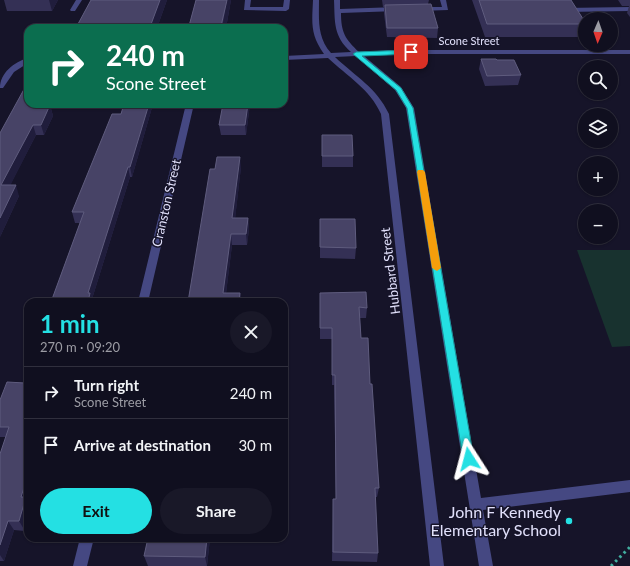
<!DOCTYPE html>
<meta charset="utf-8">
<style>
:root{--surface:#100f1f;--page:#191828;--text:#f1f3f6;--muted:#9c9ca4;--line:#302f3d;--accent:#24e0e3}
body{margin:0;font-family:Lato,sans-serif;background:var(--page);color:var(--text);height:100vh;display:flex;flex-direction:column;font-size:15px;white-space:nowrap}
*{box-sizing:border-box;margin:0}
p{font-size:13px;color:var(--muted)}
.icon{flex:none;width:22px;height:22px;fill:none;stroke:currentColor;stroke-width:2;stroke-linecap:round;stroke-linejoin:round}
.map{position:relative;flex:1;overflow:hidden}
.side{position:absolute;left:24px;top:298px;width:264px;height:244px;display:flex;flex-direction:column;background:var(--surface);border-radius:12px;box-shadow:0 1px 3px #0004,0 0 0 1px var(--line)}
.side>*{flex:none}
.top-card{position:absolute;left:24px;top:24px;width:264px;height:84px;border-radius:12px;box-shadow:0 1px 3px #0004,0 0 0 1px var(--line);background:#0b6e4f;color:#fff;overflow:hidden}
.needle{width:26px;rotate:182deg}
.tools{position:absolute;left:578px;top:12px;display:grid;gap:8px}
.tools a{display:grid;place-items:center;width:40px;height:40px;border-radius:50%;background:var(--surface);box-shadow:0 1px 3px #0004,0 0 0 1px var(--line);font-size:20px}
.pin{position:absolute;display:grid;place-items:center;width:34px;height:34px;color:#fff;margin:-17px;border-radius:8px;box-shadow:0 2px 6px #0006}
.me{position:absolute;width:44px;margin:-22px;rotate:351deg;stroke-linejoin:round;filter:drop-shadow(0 0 3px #0008)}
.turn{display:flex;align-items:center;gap:14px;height:84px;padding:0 16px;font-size:18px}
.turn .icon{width:52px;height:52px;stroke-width:2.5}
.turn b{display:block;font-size:28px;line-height:34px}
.round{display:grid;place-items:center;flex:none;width:42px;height:42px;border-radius:21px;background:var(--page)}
.head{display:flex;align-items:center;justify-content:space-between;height:68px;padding:0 16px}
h1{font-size:24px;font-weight:700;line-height:30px;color:var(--accent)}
.button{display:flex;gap:8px;margin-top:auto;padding:8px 16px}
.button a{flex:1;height:46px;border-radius:24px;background:var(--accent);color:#111;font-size:16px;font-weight:700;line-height:46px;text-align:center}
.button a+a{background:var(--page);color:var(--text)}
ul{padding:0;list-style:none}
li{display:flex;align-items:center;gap:12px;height:52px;padding:0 16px;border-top:1px solid var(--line)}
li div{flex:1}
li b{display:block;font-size:15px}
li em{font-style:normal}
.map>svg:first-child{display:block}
.green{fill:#18322f}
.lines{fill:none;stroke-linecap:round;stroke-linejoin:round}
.path{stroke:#41af9f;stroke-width:3;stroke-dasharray:2.5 3.5;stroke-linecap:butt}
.minor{fill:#454882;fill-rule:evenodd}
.wall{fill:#343055}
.shaded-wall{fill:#201d3c}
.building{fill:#474366;stroke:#5f5c7e}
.route{fill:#24e0e3;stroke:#179294}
.slow{fill:#f59e0b}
.poi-dot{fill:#24e0e3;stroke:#161429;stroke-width:1.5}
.labels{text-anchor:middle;stroke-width:3;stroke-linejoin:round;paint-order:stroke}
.far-street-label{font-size:11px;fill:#e1e0fb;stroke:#161429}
.street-label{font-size:13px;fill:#e1e0fb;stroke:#161429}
.near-poi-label{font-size:16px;fill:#e1e0fb;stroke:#161429;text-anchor:end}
</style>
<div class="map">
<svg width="630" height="566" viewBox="0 0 630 566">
<rect width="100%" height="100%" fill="#161429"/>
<path class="green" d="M577,250h53v96l-18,1z"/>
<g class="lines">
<path class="path" d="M611,566l19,-19"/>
<path class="minor" d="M76,0h6l-7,11h-4l-1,-1z
M245,0h6l-1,7h33l1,-7h6l-1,9 -3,2 -42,-1z
M313,0h6c0,20 -2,37 12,53l20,-1c-18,-16 -16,-30 -17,-52h6v9l57,-2 3,2 -3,2 -56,2c0,19 4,26 18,39l36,-2h235v4h-235l-31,2 37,31 13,21 67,390 149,-18v12l-147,18 10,56h-14l-73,-458 -11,-18 -39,-34 -21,1c21,20 41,30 54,57l55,452h-14l-49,-452c-11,-25 -34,-38 -53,-56l-44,2v-4l40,-2c-14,-20 -12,-31 -11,-54z
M440,0h6l2,10 -29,1 -3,-2 3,-2h23z
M630,7v4l-66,1 -3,-2 3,-2z
M28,58v5l-14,9 -11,16h-3c0,-15 14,-26 28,-30z
M186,104h8l-46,198h-10z
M80,538h14l-7,28h-14z"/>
</g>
<path class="wall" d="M4,0h54l-6,11h-45z
M91,0h76l-10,28h-78l-1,-4z
M196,0h35l-5,28h-36l-1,-2z
M382,0h47l-1,4 10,24 -1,10 -50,-1 -3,-23v-7h-1z
M472,0h99l14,22v5l-3,10h-97z
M618,0h12v17l-3,-4 2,-7h-7z
M481,59l16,1 24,15 -3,10 -33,1 -6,-17z
M28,82v22h23l-1,1 3,11 -9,19h-8l-26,50 9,11 -19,41z
M124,104h29l-21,73h-2l-38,122 1,3h-42l29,-79h-5l-3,-11 49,-98z
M223,104h27l-4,31h-25l-2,-10z
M322,135l31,21v11h-31z
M241,167l-6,51h13l1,11 -2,16h-15l-6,48h14l1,9h-53l27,-133z
M320,219l36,29 -1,11 -35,-1z
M320,293l47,15 -1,10h-6l1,20 9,46 9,104 -2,9h-2l3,56 -1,9 -45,-1 1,-62h3l-2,-114h-2v-46h-12z
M25,383v148l-11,-1 -10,31h-4v-107l6,-17h-6v-37z
M210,538l-3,28h-59l-4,-10z"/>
<path class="shaded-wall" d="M49,0h9l-6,11z
M160,0h7l-10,28h-7v-1z
M227,0h4l-5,28h-4z
M43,104h8l-1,1 3,11 -9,19 -3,-10 2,-20z
M149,104h4l-21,73 -2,-10z
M248,104h2l-4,31 -1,-10z
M33,125l3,10 -31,61 -4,-11z
M240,157l1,10 -7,62 -2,-11z
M128,167l2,10 -38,122 1,3h-5v-9z
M16,185l3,11 -19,41v-19z
M248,218l1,11 -2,16 -1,-11z
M231,234l1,11 -7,57 -2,-9z
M28,475v44l-3,12 -6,-10 2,-24z
M8,521l6,9 -10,31 -4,-6v-10z
M207,538h3l-3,28 -2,-9z"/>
<path class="building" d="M91,0h69l-10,27 -72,-3z
M196,0h31l-6,26h-32z
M479,0h92l14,22v2h-98z
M431,4l7,24h-51l-2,-23z
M481,59h15l1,1h17l7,15 -34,1z
M28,82v22h15v1h7l-9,20h-8l-32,60h15l-16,33v-85z
M124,104h25l-19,63h-2l-40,126h2l-2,9h-37l33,-90h-12l40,-98h9z
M223,104h25l-3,21h-26z
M322,135h30l1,21h-31z
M217,157h23l-8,61h16l-2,16h-15l-8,59h17l-1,9h-51l22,-133h5z
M320,219h35l1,29 -36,-1z
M366,292l1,16 -8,-1 2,31h7l2,46h2l7,104h-4l3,65 -45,-1v-53h3l-1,-124h-3v-47h-12v-35z
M28,373v102l-7,22h5l-7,24h-11l-8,24v-91l9,-27h-9v-27l7,-18 18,1z
M148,538h59l-2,19 -61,-1z"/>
<path class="route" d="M411,50l3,2 -1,2 -51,2 39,32 12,20 61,351 -1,4 -4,1 -4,-1 -2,-4 -56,-351 -11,-18 -43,-36 3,-2z"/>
<path class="slow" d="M418,170h5l2,2 16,96 -4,3 -5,-3 -15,-96z"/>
<circle class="poi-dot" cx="569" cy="521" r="4"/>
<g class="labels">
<g class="far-street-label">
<text x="469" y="45">Scone Street</text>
</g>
<g class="street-label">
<text transform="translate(166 203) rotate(-77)" y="5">Cranston Street</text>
<text transform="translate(390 271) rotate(-97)" y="5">Hubbard Street</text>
</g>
<g class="near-poi-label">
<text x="561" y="518">John F Kennedy<tspan x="561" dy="18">Elementary School</tspan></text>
</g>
</g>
</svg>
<div class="tools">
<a><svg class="needle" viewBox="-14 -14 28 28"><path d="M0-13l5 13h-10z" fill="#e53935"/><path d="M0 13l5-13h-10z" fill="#9c9ca4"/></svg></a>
<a><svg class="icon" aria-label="search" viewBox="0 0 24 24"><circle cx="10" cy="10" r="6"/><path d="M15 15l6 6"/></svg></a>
<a><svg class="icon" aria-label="layers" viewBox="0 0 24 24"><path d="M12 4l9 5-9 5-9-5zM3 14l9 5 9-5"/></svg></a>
<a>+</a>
<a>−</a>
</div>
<div class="pin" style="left:411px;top:52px;background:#d93025"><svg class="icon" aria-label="arrive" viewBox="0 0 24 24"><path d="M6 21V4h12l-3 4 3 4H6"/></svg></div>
<svg class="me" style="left:469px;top:459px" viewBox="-20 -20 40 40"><path d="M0-17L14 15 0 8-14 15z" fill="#24e0e3" stroke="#fff" stroke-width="4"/></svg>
<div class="top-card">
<div class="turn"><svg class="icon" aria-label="right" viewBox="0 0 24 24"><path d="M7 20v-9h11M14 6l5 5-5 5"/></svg><div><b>240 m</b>Scone Street</div></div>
</div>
<section class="side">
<div class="head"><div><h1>1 min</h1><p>270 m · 09:20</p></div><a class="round"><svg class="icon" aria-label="close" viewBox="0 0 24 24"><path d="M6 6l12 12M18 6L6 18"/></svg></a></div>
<ul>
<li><svg class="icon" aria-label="right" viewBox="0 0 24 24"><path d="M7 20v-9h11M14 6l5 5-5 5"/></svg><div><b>Turn right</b><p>Scone Street</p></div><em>240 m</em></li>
<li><svg class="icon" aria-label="arrive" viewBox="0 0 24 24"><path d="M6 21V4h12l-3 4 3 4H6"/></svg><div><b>Arrive at destination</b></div><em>30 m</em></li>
</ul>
<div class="button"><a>Exit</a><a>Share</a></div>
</section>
</div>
